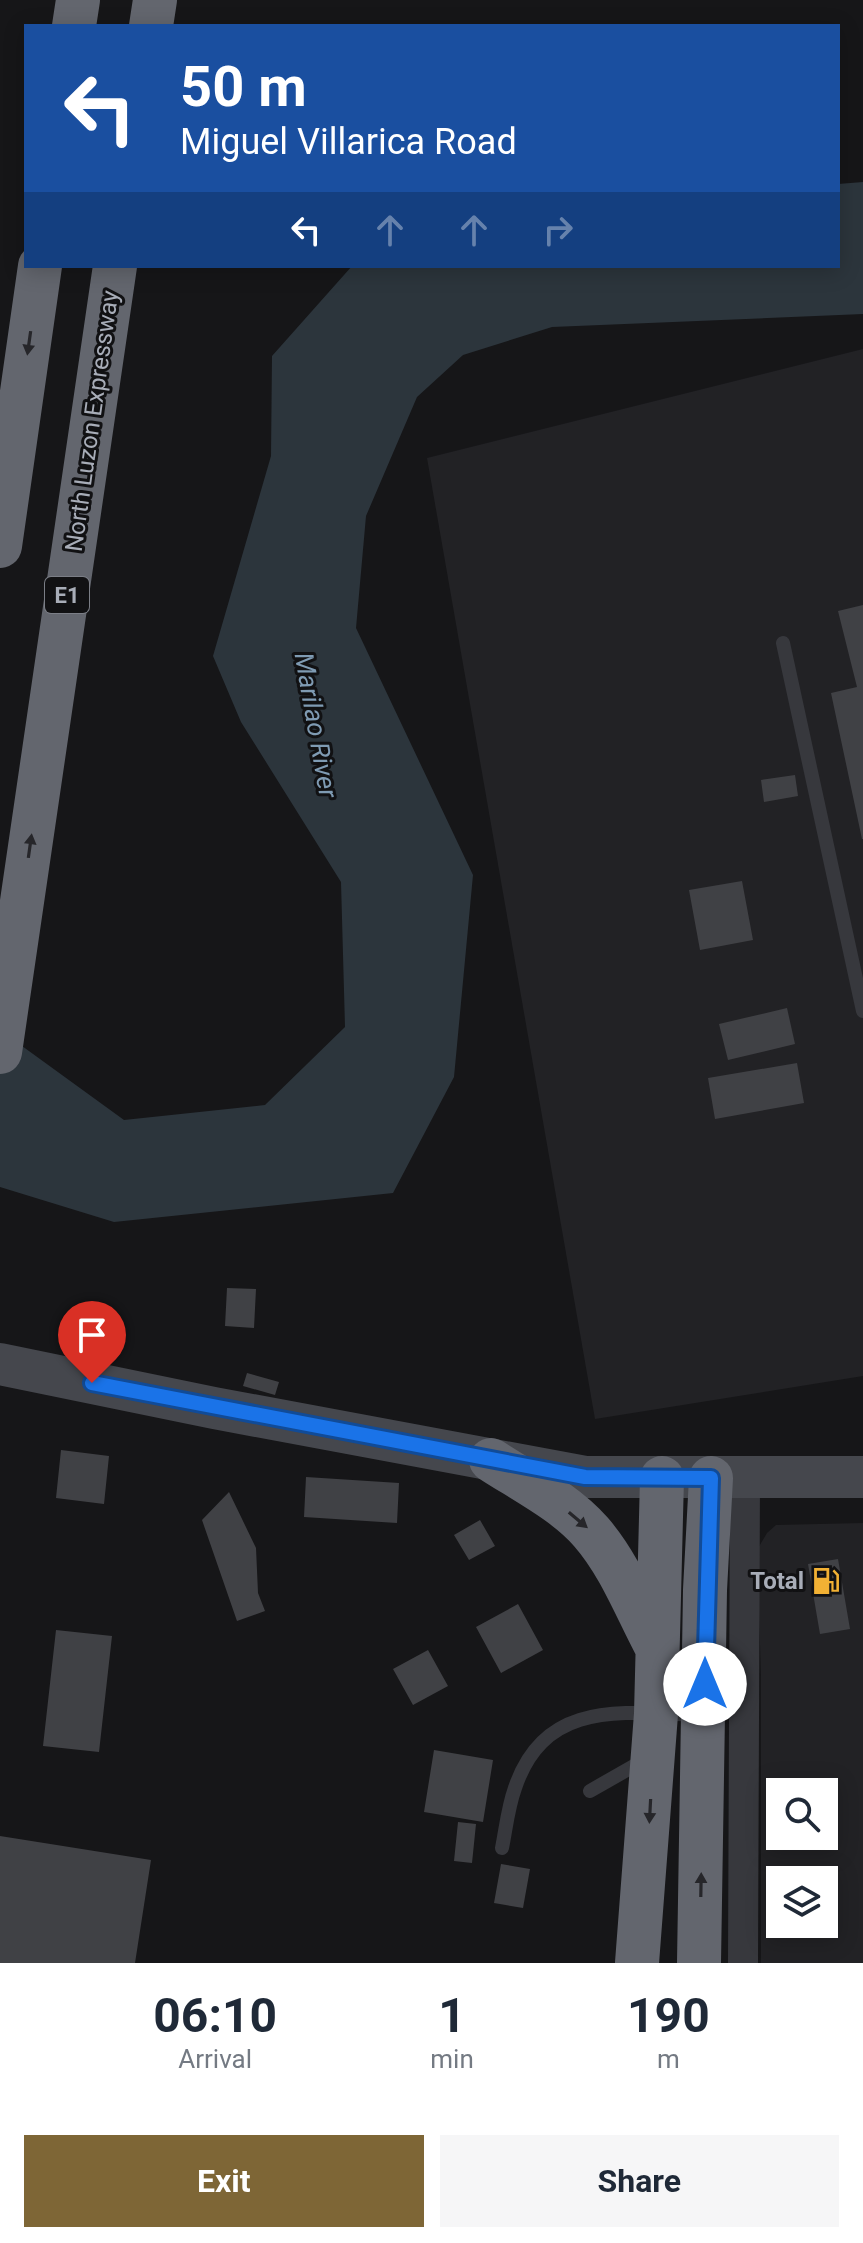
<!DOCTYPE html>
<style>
:root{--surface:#fff;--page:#f6f6f7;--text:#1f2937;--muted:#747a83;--accent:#7e6636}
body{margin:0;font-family:Roboto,sans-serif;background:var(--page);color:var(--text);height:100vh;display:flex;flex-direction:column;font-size:30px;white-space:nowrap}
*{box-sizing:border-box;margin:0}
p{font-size:26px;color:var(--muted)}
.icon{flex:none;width:44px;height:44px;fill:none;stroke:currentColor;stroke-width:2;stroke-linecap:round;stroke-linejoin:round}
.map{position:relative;height:1963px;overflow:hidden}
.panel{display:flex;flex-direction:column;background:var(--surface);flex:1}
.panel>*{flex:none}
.guide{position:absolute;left:24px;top:24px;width:816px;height:244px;border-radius:0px;box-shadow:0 4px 20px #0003;background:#1a4fa0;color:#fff;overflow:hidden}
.tools{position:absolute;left:766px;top:1778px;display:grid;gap:16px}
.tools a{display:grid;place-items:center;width:72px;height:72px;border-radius:0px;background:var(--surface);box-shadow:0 4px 20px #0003;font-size:40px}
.pin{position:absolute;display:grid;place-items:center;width:68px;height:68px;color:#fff;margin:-82px -34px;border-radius:50% 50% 50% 0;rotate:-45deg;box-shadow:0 0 8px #0007}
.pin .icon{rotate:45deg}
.me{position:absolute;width:88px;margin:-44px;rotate:0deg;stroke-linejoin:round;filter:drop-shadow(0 0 6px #0008)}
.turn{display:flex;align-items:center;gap:28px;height:168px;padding:0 24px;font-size:36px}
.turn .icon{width:104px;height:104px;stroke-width:2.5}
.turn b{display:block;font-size:56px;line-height:68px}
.lanes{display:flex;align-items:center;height:76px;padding:0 24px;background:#0003;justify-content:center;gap:40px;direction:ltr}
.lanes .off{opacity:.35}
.eta{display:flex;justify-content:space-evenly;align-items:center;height:136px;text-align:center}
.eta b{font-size:48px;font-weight:700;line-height:56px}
.button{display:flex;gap:16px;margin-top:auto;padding:16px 24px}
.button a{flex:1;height:92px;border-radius:0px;background:var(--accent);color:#fff;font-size:32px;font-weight:700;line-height:92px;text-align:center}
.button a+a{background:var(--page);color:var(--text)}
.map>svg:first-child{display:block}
.built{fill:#222225;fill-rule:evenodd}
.water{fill:#2c353c}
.building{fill:#404145}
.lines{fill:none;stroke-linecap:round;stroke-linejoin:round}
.lane{stroke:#37383d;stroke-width:14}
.street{stroke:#37383d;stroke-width:30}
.secondary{stroke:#45474d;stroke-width:42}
.highway{stroke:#63666e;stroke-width:44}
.oneway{fill:#26262a}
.route-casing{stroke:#114b97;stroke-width:20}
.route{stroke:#1a73e8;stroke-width:14}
.labels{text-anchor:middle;stroke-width:6;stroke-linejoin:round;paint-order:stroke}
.shield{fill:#111113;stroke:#7b7e86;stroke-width:2}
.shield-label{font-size:22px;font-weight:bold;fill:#a8adb8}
.street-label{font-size:24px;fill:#a8adb8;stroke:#111113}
.poi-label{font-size:24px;font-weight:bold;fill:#a8adb8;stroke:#111113;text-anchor:end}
.water-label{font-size:26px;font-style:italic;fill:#7f9bb3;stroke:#111113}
</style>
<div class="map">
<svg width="863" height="1963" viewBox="0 0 863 1963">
<rect width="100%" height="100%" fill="#161618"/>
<path class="built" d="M863,349v1027l-268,43 -168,-961z
M863,1523v440h-102v-287l-4,-126 10,-17 9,-8zM780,1792h44v44h-44zM780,1880h44v44h-44z"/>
<path class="water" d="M863,182v132l-311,13 -89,28 -46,42 -51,119 -10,112 117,247 -19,202 -61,116 -279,29 -114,-35v-157l124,90 141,-15 80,-78 -4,-145 -100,-160 -28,-66 58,-200 1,-100 80,-90h486v-82z"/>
<path class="building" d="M863,605v234h-1l-31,-146 26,-6 -19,-76z
M795,775l3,21 -34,6 -3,-22z
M742,881l11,59 -53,10 -11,-60z
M787,1008l8,36 -67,16 -9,-36z
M797,1063l7,40 -89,16 -7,-41z
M227,1288l29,1 -2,39 -29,-2z
M247,1373l32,9 -4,13 -32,-9z
M61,1450l48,6 -5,48 -48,-6z
M306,1477l93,6 -2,40 -93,-6z
M229,1492l27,56 2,45 7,18 -28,10 -35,-101z
M480,1520l15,26 -26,14 -15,-25z
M838,1559l12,70 -30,5 -12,-70z
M518,1604l25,46 -42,23 -25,-46z
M56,1630l56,6 -13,116 -56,-6z
M428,1650l20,36 -35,19 -20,-36z
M434,1750l59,10 -10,62 -59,-10z
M458,1822l18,2 -4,39 -18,-2z
M0,1836l151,24 -16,103h-135z
M501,1864l29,5 -7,39 -29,-5z"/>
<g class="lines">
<path class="lane" d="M783,643l80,368
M590,1791l56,-32
M502,1848c4,-20 6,-41 13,-60 30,-90 110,-75 186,-73"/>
<path class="street" d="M743,1963l2,-484"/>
<path class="secondary" d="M0,1364l214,44 371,69h278"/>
<path class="highway" d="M74,26l4,-26
M151,26l4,-26
M0,546l40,-280
M0,1052l115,-786
M491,1460c32,21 74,42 100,72 28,32 44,74 64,112
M637,1963l19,-249 6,-236
M699,1963l6,-373 6,-112"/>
</g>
<defs><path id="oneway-solid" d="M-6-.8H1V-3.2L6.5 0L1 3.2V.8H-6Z" transform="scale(2)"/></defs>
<g class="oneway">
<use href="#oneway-solid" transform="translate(29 343) rotate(98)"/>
<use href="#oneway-solid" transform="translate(30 846) rotate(-82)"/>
<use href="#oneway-solid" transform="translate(578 1520) rotate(40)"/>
<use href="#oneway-solid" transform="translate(650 1811) rotate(93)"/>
<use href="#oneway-solid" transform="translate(701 1885) rotate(-89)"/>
</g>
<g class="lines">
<g class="route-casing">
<path id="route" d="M92,1383l493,94 126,1 -6,206"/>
</g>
<use href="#route" class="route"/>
</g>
<defs>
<g id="fuel-bare" transform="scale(2.16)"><path d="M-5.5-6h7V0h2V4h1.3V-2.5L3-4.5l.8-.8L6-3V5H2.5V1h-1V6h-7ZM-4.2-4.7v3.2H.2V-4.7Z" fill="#f2b134" stroke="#111113" stroke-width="2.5" paint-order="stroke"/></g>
</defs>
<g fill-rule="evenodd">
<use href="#fuel-bare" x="826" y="1581"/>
</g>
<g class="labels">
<rect class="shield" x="45" y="577" width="44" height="36" rx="6"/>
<g class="shield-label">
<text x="67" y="603">E1</text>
</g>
<g class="street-label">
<text transform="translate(92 421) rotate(-82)" y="8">North Luzon Expressway</text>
</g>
<g class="poi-label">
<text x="804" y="1589">Total</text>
</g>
<g class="water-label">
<text transform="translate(316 725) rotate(80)" y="9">Marilao River</text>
</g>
</g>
</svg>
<div class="tools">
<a><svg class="icon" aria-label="search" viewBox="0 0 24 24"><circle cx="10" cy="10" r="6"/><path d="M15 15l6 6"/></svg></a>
<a><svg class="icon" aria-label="layers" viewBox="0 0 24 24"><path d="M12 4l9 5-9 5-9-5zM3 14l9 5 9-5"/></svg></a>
</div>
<div class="pin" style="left:92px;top:1383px;background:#d93025"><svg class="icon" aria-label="arrive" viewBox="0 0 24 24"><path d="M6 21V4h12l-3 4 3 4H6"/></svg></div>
<svg class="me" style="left:705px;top:1684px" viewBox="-20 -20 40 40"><circle r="19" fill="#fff"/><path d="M0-13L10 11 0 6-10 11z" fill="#1a73e8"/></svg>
<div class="guide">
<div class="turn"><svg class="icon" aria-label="left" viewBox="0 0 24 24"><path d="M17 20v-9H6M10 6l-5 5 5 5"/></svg><div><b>50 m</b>Miguel Villarica Road</div></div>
<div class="lanes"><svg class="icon" aria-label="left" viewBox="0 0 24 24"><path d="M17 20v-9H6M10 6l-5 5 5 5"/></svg><svg class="icon off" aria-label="ahead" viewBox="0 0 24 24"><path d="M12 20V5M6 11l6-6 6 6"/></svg><svg class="icon off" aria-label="ahead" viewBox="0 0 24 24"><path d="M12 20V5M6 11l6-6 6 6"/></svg><svg class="icon off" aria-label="right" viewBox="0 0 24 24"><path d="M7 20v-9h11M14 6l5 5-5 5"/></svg></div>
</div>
</div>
<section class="panel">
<div class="eta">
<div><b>06:10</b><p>Arrival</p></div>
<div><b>1</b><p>min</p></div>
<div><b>190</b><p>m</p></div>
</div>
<div class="button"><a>Exit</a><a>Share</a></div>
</section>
